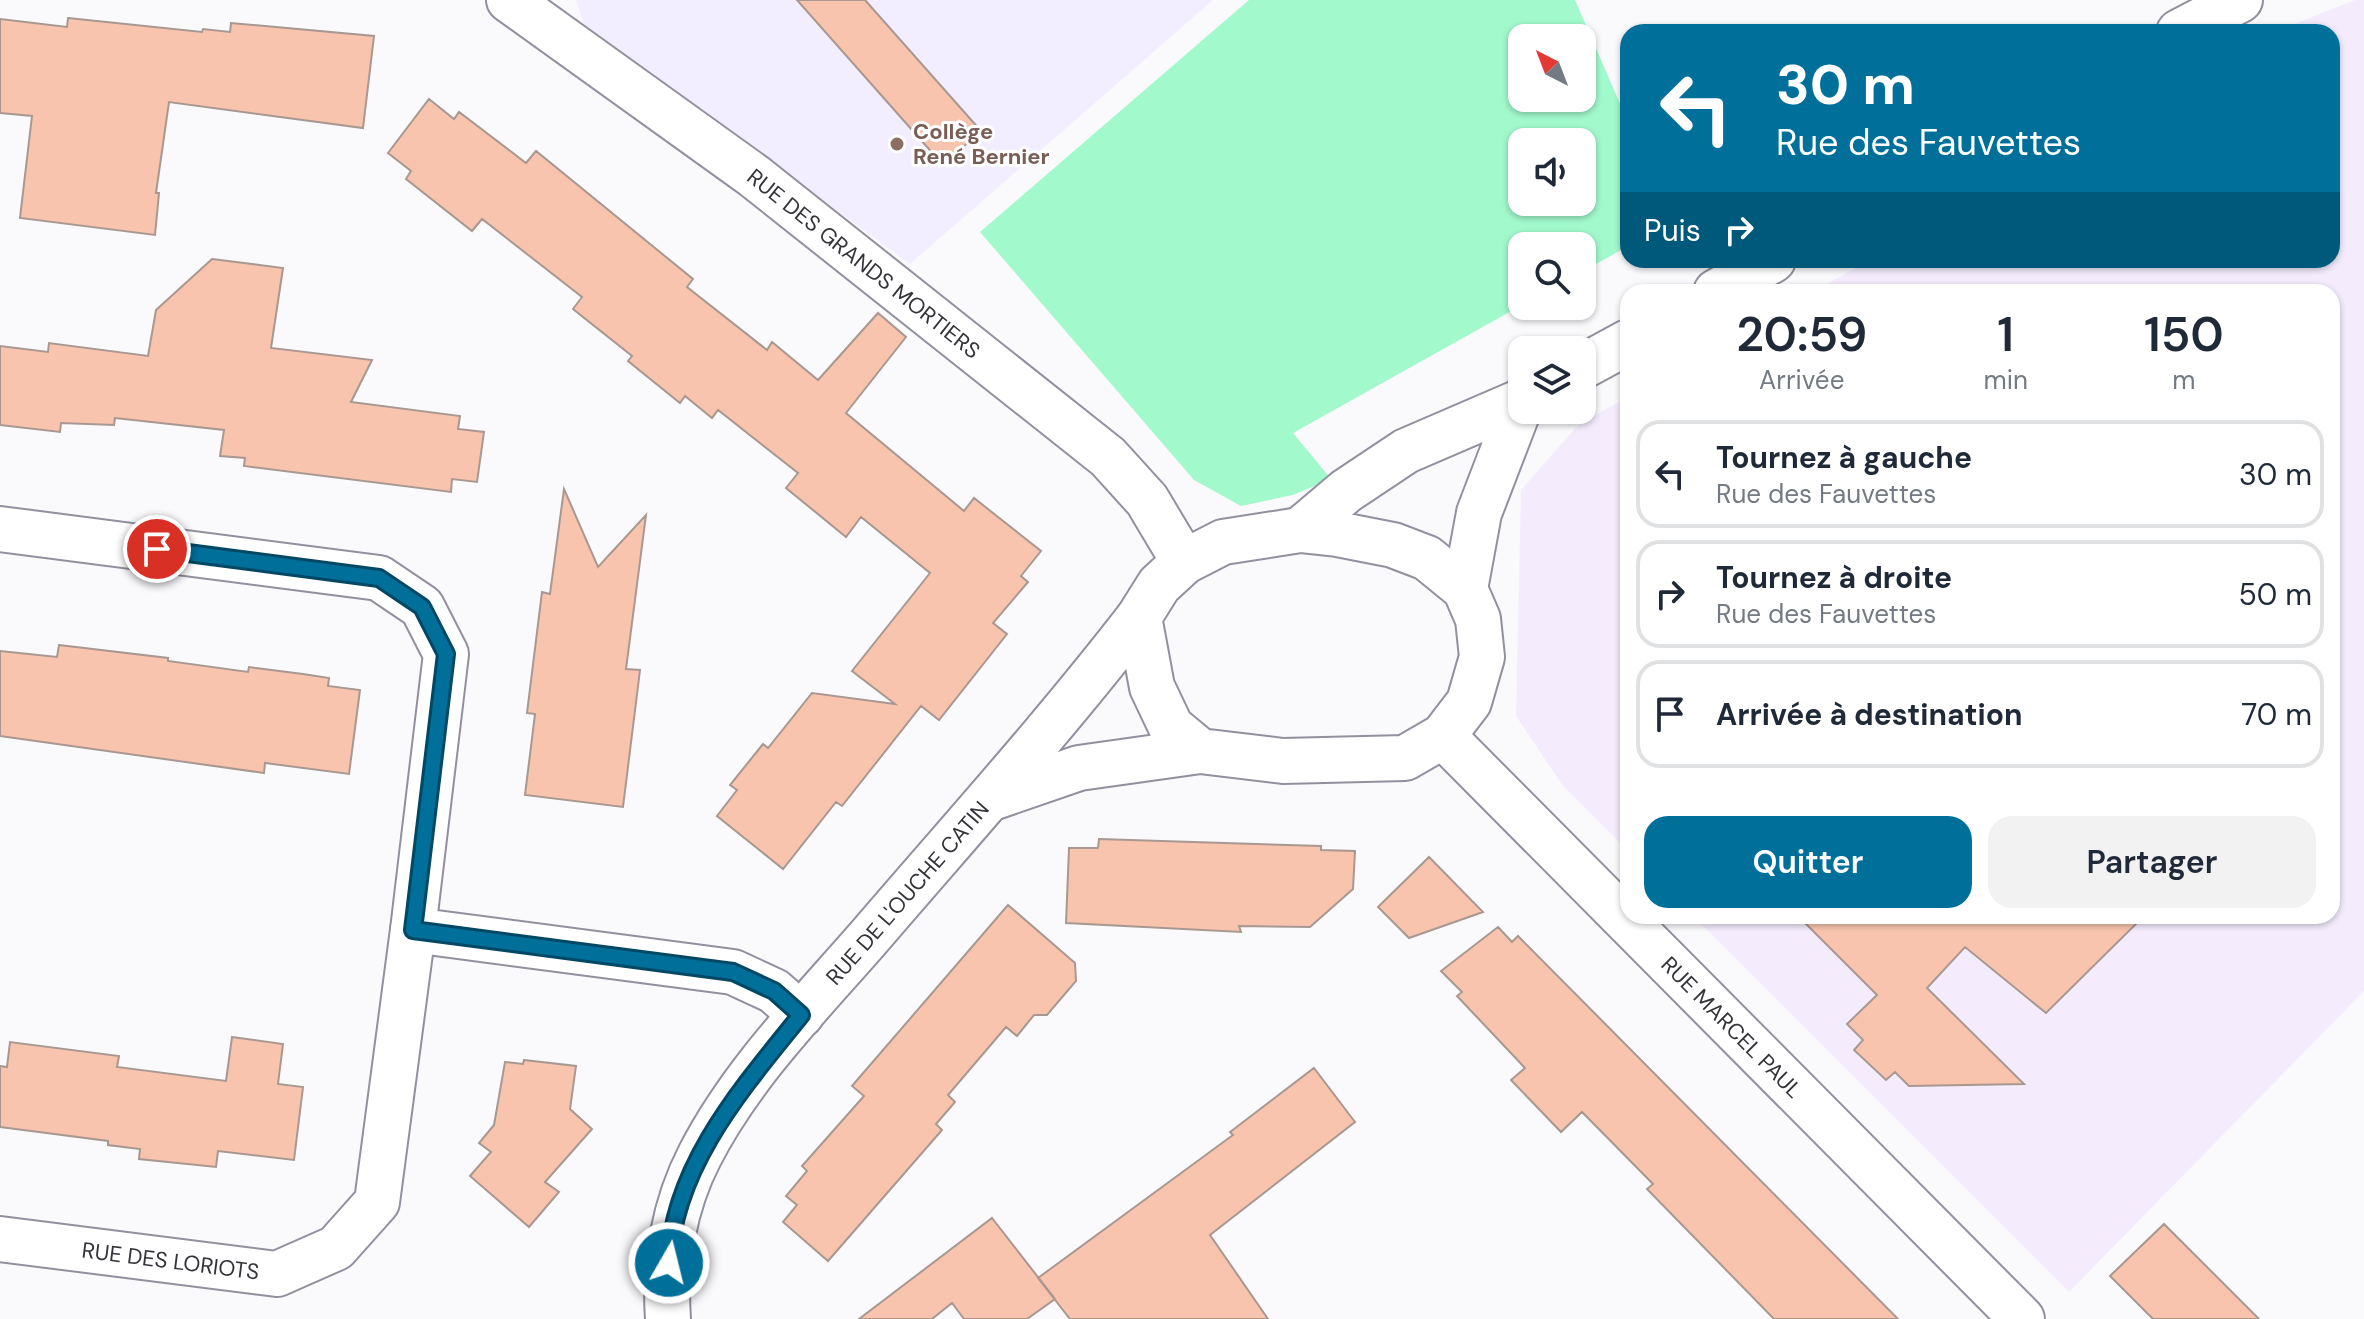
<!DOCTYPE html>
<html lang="fr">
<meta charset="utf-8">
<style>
:root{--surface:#fff;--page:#f2f2f3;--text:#1f2937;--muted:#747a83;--line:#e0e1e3;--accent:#006f9a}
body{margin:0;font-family:"DM Sans",sans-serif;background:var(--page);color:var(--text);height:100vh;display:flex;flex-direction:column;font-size:30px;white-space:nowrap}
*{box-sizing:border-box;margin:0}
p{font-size:26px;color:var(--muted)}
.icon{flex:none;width:44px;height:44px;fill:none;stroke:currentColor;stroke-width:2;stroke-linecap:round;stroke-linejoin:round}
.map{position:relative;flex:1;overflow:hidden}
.side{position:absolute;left:1620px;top:284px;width:720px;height:640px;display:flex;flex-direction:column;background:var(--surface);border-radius:24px;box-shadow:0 2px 6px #0004}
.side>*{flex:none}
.banner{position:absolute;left:1620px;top:24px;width:720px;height:244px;border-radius:24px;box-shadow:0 2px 6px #0004;background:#006f9a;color:#fff;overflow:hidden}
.needle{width:52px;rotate:318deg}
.controls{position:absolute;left:1508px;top:24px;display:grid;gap:16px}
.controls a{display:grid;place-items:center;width:88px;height:88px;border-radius:16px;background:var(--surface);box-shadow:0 2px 6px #0004;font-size:40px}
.pin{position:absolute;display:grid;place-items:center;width:68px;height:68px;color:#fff;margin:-34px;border:4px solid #fff;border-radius:50%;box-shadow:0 2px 8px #0007}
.me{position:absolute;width:88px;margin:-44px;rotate:8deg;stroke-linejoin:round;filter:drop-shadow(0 0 6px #0008)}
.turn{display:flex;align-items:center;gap:28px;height:168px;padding:0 24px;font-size:36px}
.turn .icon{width:104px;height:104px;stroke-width:2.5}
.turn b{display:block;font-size:56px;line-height:68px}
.then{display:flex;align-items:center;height:76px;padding:0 24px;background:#0003;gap:16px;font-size:30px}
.eta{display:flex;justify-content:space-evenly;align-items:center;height:136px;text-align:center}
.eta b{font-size:48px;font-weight:600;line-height:56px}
.button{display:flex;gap:16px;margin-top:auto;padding:16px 24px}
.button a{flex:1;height:92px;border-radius:24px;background:var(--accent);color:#fff;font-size:32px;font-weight:600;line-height:92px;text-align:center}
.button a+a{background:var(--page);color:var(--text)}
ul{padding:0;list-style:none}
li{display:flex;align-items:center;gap:24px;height:108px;margin:0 16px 12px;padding:0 8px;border:4px solid var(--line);border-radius:24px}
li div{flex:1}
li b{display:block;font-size:30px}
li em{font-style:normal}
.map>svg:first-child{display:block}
.education{fill:#f2edff}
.medical{fill:#f4ecfd}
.green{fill:#a1f9cc;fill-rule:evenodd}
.building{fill:#f8c4ad;stroke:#a89891;stroke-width:2}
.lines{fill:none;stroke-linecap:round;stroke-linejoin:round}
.minor-casing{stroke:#92909e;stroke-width:48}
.minor{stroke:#fff;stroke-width:44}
.route-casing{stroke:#004864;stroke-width:20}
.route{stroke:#006f9a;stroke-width:14}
.education-dot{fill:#8d6e63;stroke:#fff;stroke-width:3}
.labels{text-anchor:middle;stroke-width:6;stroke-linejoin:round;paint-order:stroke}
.education-label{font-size:22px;font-weight:bold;fill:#785e54;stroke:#fff;text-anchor:start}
.street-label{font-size:22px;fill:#343339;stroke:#fff}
</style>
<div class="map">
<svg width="2364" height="1319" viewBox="0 0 2364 1319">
<rect width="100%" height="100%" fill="#fafafd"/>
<path class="education" d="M576,0h637l-303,264 -326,-240z"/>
<path class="medical" d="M2355,0h9v991l-295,301 -376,-376h639v-624h-519l56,-32h463v-228h-58z
M1628,397v454l-65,-65 -47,-70 5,-226 58,-66z"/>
<path class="green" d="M1249,0h326l53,122v124l-46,26v-26h-60v59l-229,128 38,46 -38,16 -52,11 -47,-26 -214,-248zM1522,38h60v60h-60zM1522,142h60v60h-60z"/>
<path class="building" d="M797,0h68l116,131 -38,34z
M68,18l134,14 1,-3 27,3 1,-9 143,13 -11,92 -194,-26 -13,91h3l-4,42 -135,-17 12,-102 -32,-3v-94l67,8z
M429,99l25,20 5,-7 67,51 10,-12 157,128 -6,8 80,63 5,-8 46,38 60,-67 28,24 -60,76 118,98 10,-13 67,53 -20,25 7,6 -35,41 14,11 -68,86 -18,-14 -79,100 -6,-4 -53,67 -66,-53 20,-26 -7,-5 33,-41 5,4 44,-55 83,11 -43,-33 78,-98 -69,-56 -15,20 -60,-49 12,-15 -80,-63 -6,8 -27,-22 -5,7 -52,-42 4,-5 -59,-47 9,-12 -100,-78 -10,12 -66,-52 5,-8 -23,-18z
M212,259l71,9 -12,80 101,12 -21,42 109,14 -2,13 26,3 -7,50 -25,-3 -1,13 -207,-26 1,-8 -25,-2 4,-26 -109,-12 -1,7 -53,-2 -1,9 -60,-7v-79l48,6 1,-9 99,13 8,-46z
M564,489l34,78 48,-52 -20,154 14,1 -17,137 -98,-12 10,-81 -8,-1 15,-121 8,2z
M59,645l109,13v3l80,11 1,-5 54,7 26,4 -1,8 32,4 -11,84 -84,-11 -1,10 -264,-37v-85l57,6z
M1099,839l222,7v4l34,1 -2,38 -43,38 -71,-1 2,6 -175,-9 3,-75h29z
M1429,857l54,55 -74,26 -31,-31z
M1008,905l67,58 1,18 -29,34h-13l-17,21 -11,-9 -58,68 7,7 -19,22 6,6 -114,131 -45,-39 14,-17 -11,-9 21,-25 -5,-5 62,-70 -12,-10z
M1798,916h346l-98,97 -81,-66 -38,41 97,96 -115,2 -14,-14 -9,8 -32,-30 9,-10 -16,-16 30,-29z
M1498,927l14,15 6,-6 380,383h-124l-127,-130 6,-5 -71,-72 -21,20 -50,-52 14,-12 -68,-72 5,-4 -21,-21z
M232,1037l51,7 -5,40 25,3 -9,73 -76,-9 -2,16 -77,-8 1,-10 -32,-4v-4l-108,-14v-61l7,1 3,-25 109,14 -2,11 109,14z
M524,1060l52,6 -6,43 22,20 -47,53 14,10 -30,35 -59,-51 21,-24 -12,-9 15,-18 11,-63 18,2z
M1314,1068l41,54 -145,113 58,84h-198l-32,-41 195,-143 -3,-3z
M992,1218l63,81 -28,20h-63l-12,-16 -20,16h-73z
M2164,1224l95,95h-106l-43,-43z"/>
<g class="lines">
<g class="minor-casing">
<g id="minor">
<path id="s1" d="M509,0l245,176 354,281 39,43 37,62"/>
<path d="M2179,32l61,-32"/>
<path d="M1716,292l57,-32"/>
<path d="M1582,367l46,-25"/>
<path d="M0,529l379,49 43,29 24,47 -33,276 320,42 41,19 27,24"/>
<path d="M1300,530l46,-39 60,-40 116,-50"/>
<path d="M1465,589l14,-76 43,-112"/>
<path id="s2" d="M1443,736l579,583"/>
<path d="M989,799l90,-31 121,-17 83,10 122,-3 38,-22 26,-34 13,-45 -4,-38 -13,-30 -38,-31 -34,-13 -56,-11 -37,-4 -77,12 -39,20 -25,23 -20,32 13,70 19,40 29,24"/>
<path id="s3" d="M0,1239l277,35 59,-26 41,-46 36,-272"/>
<path id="s4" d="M668,1319c-4,-56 6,-114 32,-164 42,-82 110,-150 170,-219 91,-106 184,-209 269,-319"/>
</g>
</g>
<use href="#minor" class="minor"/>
</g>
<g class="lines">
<g class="route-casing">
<path id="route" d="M157,549l222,29 43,29 24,47 -33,276 320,42 41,19 27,24c-58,72 -128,151 -132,248"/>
</g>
<use href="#route" class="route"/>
</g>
<circle class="education-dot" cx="897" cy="144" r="8"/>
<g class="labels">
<g class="education-label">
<text x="913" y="139">Collège<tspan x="913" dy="25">René Bernier</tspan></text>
</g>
<g class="street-label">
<text dy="8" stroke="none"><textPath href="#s1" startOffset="442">RUE DES GRANDS MORTIERS</textPath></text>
<text dy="8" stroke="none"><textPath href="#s4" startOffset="504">RUE DE L'OUCHE CATIN</textPath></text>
<text dy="8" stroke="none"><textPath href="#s2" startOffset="410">RUE MARCEL PAUL</textPath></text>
<text dy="8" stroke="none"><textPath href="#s3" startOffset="172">RUE DES LORIOTS</textPath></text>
</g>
</g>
</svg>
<div class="controls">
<a><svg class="needle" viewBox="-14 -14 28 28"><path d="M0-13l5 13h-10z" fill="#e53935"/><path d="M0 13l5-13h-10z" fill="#747a83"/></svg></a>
<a><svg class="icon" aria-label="sound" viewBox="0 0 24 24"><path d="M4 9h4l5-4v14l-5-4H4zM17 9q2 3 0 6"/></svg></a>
<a><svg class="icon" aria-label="search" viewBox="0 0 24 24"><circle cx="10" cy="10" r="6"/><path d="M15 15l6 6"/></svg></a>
<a><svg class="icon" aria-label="layers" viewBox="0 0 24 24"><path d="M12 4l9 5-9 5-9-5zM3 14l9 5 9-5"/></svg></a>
</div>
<div class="pin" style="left:157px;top:549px;background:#d93025"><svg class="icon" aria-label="arrive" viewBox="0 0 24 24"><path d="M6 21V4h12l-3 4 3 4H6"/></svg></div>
<svg class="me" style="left:669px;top:1263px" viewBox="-20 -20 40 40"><circle r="17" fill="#006f9a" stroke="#fff" stroke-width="3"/><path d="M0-11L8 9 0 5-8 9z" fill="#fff"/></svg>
<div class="banner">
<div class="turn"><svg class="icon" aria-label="left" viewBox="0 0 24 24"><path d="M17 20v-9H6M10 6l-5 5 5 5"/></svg><div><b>30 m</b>Rue des Fauvettes</div></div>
<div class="then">Puis<svg class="icon" aria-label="right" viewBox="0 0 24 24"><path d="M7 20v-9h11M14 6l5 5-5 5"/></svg></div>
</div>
<section class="side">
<div class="eta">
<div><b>20:59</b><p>Arrivée</p></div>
<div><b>1</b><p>min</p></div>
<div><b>150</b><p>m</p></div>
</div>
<ul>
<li><svg class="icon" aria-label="left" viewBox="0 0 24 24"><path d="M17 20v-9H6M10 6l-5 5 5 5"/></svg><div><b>Tournez à gauche</b><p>Rue des Fauvettes</p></div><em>30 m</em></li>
<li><svg class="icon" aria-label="right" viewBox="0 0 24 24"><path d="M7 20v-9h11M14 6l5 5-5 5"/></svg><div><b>Tournez à droite</b><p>Rue des Fauvettes</p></div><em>50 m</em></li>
<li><svg class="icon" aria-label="arrive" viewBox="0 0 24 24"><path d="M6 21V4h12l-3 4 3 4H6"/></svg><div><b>Arrivée à destination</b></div><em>70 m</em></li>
</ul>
<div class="button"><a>Quitter</a><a>Partager</a></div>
</section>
</div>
